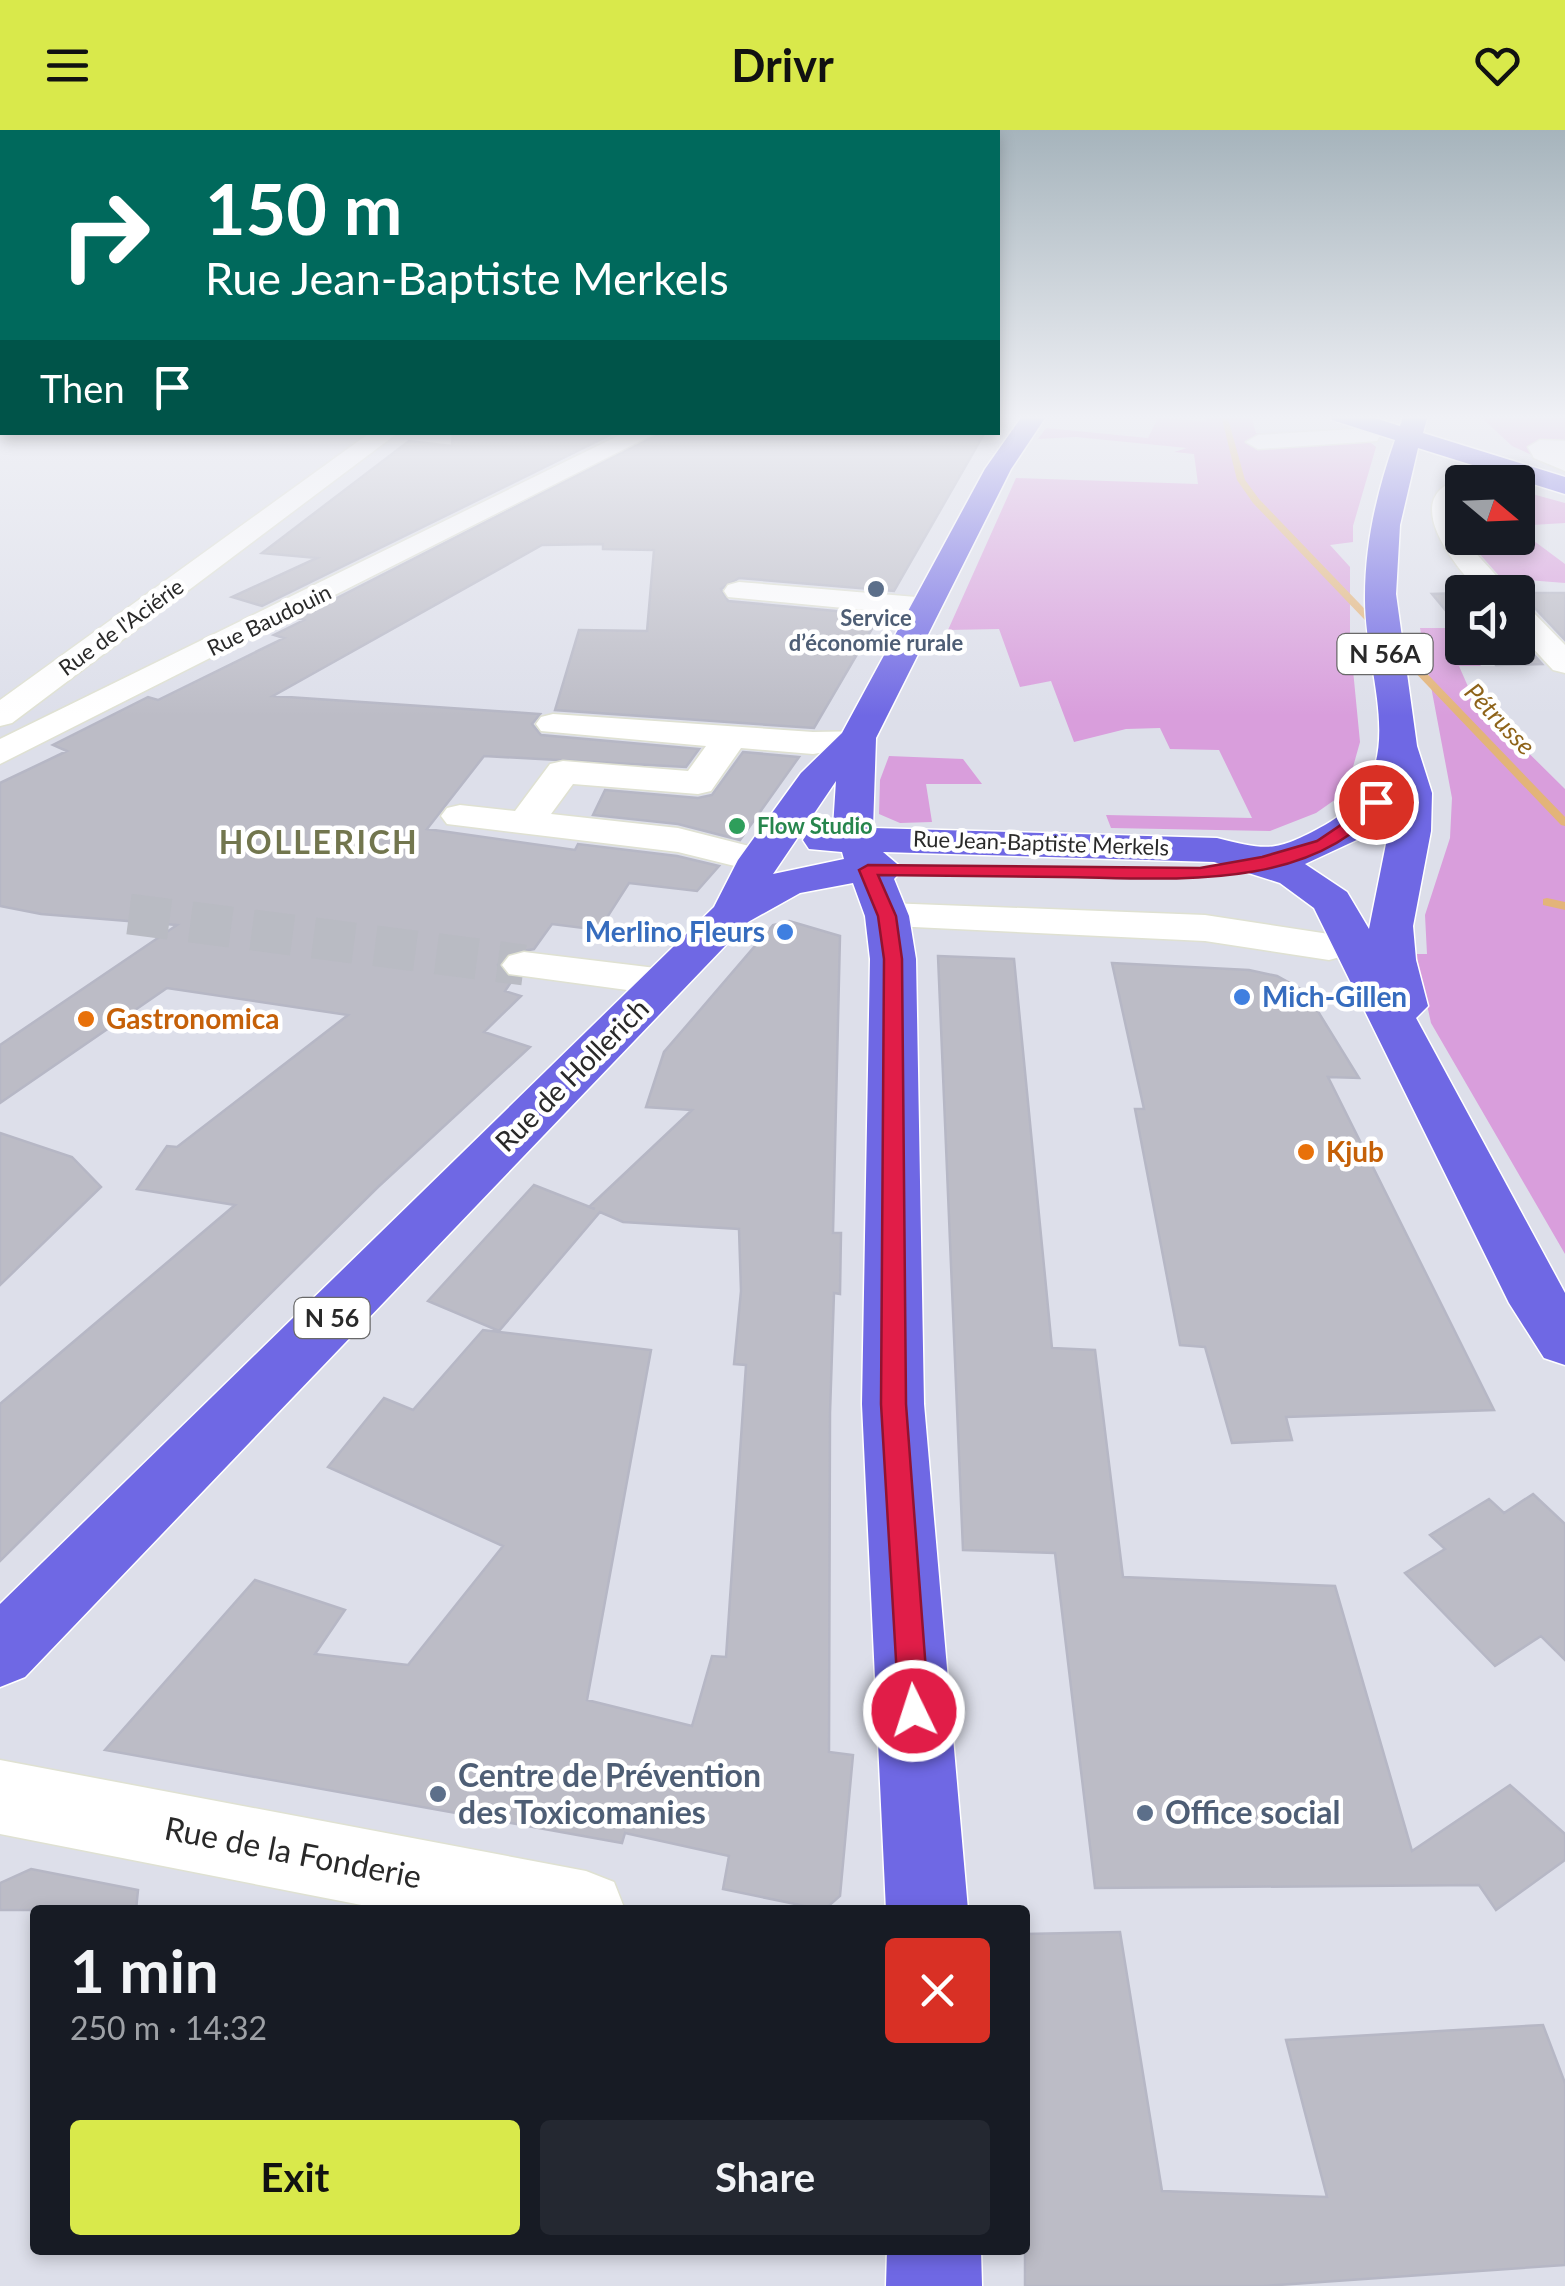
<!DOCTYPE html>
<meta charset="utf-8">
<style>
:root{--surface:#171b24;--page:#242831;--text:#f1f3f6;--muted:#9ea1a6;--accent:#d9e94b}
body{margin:0;font-family:Lato,sans-serif;background:var(--page);color:var(--text);height:100vh;display:flex;flex-direction:column;font-size:38px;white-space:nowrap}
*{box-sizing:border-box;margin:0}
p{font-size:32px;color:var(--muted)}
.icon{flex:none;width:55px;height:55px;fill:none;stroke:currentColor;stroke-width:2;stroke-linecap:round;stroke-linejoin:round}
.map{position:relative;flex:1;overflow:hidden}
.sheet{position:absolute;left:30px;top:1775px;width:1000px;height:350px;display:flex;flex-direction:column;background:var(--surface);border-radius:10px;box-shadow:0 5px 15px #0003}
.sheet>*{flex:none}
.hud{position:absolute;left:0px;top:0px;width:1000px;height:305px;box-shadow:0 5px 15px #0003;background:#00695c;color:#fff;overflow:hidden}
.needle{width:65px;rotate:109deg}
.fabs{position:absolute;left:1445px;top:335px;display:grid;gap:20px}
.fabs a{display:grid;place-items:center;width:90px;height:90px;border-radius:10px;background:var(--surface);box-shadow:0 5px 15px #0003;font-size:50px}
.pin{position:absolute;display:grid;place-items:center;width:85px;height:85px;color:#fff;margin:-42px;border:5px solid #fff;border-radius:50%;box-shadow:0 2px 10px #0007}
.me{position:absolute;width:110px;margin:-55px;rotate:356deg;stroke-linejoin:round;filter:drop-shadow(0 0 8px #0008)}
.turn{display:flex;align-items:center;gap:35px;height:210px;padding:0 40px;font-size:45px}
.turn .icon{width:130px;height:130px;stroke-width:2.5}
.turn b{display:block;font-size:70px;line-height:85px}
.then{display:flex;align-items:center;height:95px;padding:0 40px;background:#0003;gap:20px;font-size:38px}
.round{display:grid;place-items:center;flex:none;width:105px;height:105px;border-radius:10px;background:var(--page)}
.overview{display:flex;align-items:center;justify-content:space-between;height:170px;padding:0 40px}
h1{font-size:60px;font-weight:700;line-height:75px}
.primary-button{display:flex;gap:20px;margin-top:auto;padding:20px 40px}
.primary-button a{flex:1;height:115px;border-radius:10px;background:var(--accent);color:#111;font-size:40px;font-weight:700;line-height:115px;text-align:center}
.primary-button a+a{background:var(--page);color:var(--text)}
header{display:flex;justify-content:space-between;align-items:center;height:130px;padding:0 40px;background:var(--accent);color:#111;font-size:45px;font-weight:700}
.map>svg:first-child{display:block}
.green{fill:#d99edc}
.lines{fill:none;stroke-linecap:round;stroke-linejoin:round}
.stream{fill:#e3b479;fill-rule:evenodd}
.building{fill:#bcbcc6;stroke:#b6b7c5;stroke-width:2.5}
.minor-tunnel{stroke:#b9bbc3;stroke-width:41;stroke-dasharray:41 21;stroke-linecap:butt}
.minor-casing{stroke:#dfe1d2;stroke-width:3}
.major-casing{stroke:#fff;stroke-width:3}
.minor{fill:#fff;fill-rule:evenodd}
.major{fill:#6f68e4;fill-rule:evenodd}
.route{fill:#e11d48;stroke:#92132f;stroke-width:2.5}
.service-dot{fill:#5c6f8a;stroke:#fff;stroke-width:4}
.leisure-dot{fill:#2e9e5b;stroke:#fff;stroke-width:4}
.shop-dot{fill:#3f7fe0;stroke:#fff;stroke-width:4}
.food-dot{fill:#e8710a;stroke:#fff;stroke-width:4}
.labels{text-anchor:middle;stroke-width:9;stroke-linejoin:round;paint-order:stroke}
.far-service-label{font-size:22px;font-weight:bold;fill:#4e5e75;stroke:#fff}
.far-street-label{font-size:22px;fill:#292929;stroke:#fff}
.far-leisure-label{font-size:22px;font-weight:bold;fill:#27864d;stroke:#fff;text-anchor:start}
.shield{fill:#fff;stroke:#696969;stroke-width:2.5}
.shield-label{font-size:25px;font-weight:bold;fill:#292929}
.far-water-label{font-size:25px;font-style:italic;fill:#8e6319;stroke:#fff}
.shop-label{font-size:28px;font-weight:bold;fill:#366cbe;stroke:#fff;text-anchor:end}
.food-label{font-size:28px;font-weight:bold;fill:#c56008;stroke:#fff;text-anchor:start}
.street-label{font-size:28px;fill:#292929;stroke:#fff}
.far-district-label{font-size:32px;font-weight:bold;letter-spacing:2.5px;fill:#72764e;stroke:#fff}
.near-service-label{font-size:32px;font-weight:bold;fill:#4e5e75;stroke:#fff;text-anchor:start}
.near-street-label{font-size:32px;fill:#292929;stroke:#fff}
</style>
<header><svg class="icon" aria-label="menu" viewBox="0 0 24 24"><path d="M4 6h16M4 12h16M4 18h16"/></svg>Drivr<svg class="icon" aria-label="heart" viewBox="0 0 24 24"><path d="M12 20l-8-8c-3-5 5-10 8-4 3-6 11-1 8 4z"/></svg></header>
<div class="map">
<svg width="1565" height="2156" viewBox="0 0 1565 2156">
<rect width="100%" height="100%" fill="#dddfea"/>
<path class="green" d="M1200,285h51l5,18c29,0 100,-6 120,14l-23,79v16l-23,3 20,22v72l10,103 -14,50 -30,21 -46,18 -159,-3 -5,-13 146,3 -33,-68 -49,-1 -10,-21 -34,1 -52,13 -23,-61 -31,6 -21,-58 -51,1 68,-152 182,6 -4,-30 -20,-2 13,-4 -111,-11 -38,2 8,-11 102,10 10,-20 49,3z
M1479,285h86v55l-53,-24z
M1518,360l47,13v20l-47,3z
M1518,399l47,35v19l-64,-5 -31,-35 -1,-5h49z
M1420,498h28l33,38h-22l14,32 92,91v465l-134,-231 -15,-69h11l-2,-39 25,-77 2,-40z
M889,626l74,3 19,25h-56l6,38 -32,1 -21,-9 1,-34z"/>
<g class="lines">
<path class="stream" d="M1221,285h6l18,65 14,19 306,318v9l-4,-1 -308,-322 -16,-23z
M1547,768l18,4v8l-22,-5v-6z"/>
</g>
<path class="building" d="M453,302h163l-354,174 -30,-9 85,-39 -55,-5 147,-112 43,5z
M662,302h323l-91,159 -155,-13 -18,11 7,12 152,14 -66,113 -259,-18 24,-80 68,1 7,-81 -51,-1v-5l-61,1 -269,151 267,18 -8,10 9,11 158,14 -13,18 -202,-11 -57,73 148,21 3,-6 99,12 42,10 -22,25 -68,-8 -30,47 -47,-6 -18,25 -28,5 -8,11 8,11 8,2 -9,13 16,5 -37,36 46,15 -152,140 -378,374v-157l235,-199 -98,-16 30,-43 10,1 171,-132 -181,-27 -167,115v-58l177,-120 -136,-11 -41,-8v-123l67,-32 -14,-6 95,-48 10,3 126,-62 -10,-3 30,-15 -6,-2z
M1462,463v37l-30,-36z
M1518,463h47v47l-33,-35 -14,-2z
M1518,507l24,27 -46,1 -17,-17h39z
M743,622l56,5 -59,83 -62,-16 -85,-9 12,-25 93,8 14,-3z
M789,791l51,15 -7,297h8l-1,61 -6,-1 -4,120 -1,339 24,3 -13,141 -16,14 -101,-21 6,-33 -104,-23 -3,10 -517,-93 150,-170 90,30 -30,44 93,11 95,-119 -175,-79 56,-69 29,12 70,-80 168,20 -64,350 105,26 20,-70 14,1 20,-292 -12,-1 7,-73 -2,-62 -116,-7 -23,-10 -101,119 -71,-30 106,-116 61,24 -6,-2 103,-97 -46,-3 18,-55 109,-127z
M938,826l76,3 38,389 43,2 28,227 212,9 77,265 98,-66 55,49v26l-69,50 -17,-25 -384,3 -40,-335 -92,-3z
M1112,833l137,7 28,6 29,16 53,86 -31,-1 166,333 -208,7 6,23 -60,3 -27,-96 -25,-2 -45,-236h9z
M0,1003l72,24 29,30 -101,98z
M1533,1364l32,30v136l-24,-24 -46,30 -90,-93 40,-24 -15,-14 59,-36 15,14z
M31,1739l107,21 -2,20h-136v-27z
M1120,1802l42,259 165,6 -41,-157 257,-15 22,58v182l-301,21h-239v-352z"/>
<g class="lines">
<path class="minor-tunnel" d="M129,784l395,51"/>
<g class="minor-casing">
<path id="minor" d="M1364,286l12,7 4,13 -3,5 -119,8 -12,-7 12,-7 96,-6 2,-11z
M371,302h28l-387,291 -12,3v-26z
M626,302h32l-658,332v-25z
M1540,310l25,1v30l-31,-13 -6,-11z
M1462,349l10,3h-10v56l49,54h-31c-24,-24 -84,-97 -18,-113z
M739,452l189,16 15,9 -15,9 -200,-19 -4,-6 4,-6z
M1518,476l11,2 36,37v28l-12,-3 -35,-38z
M553,584l260,18 57,-1 6,7 -6,7 -57,9 -72,-6 -30,43 -13,3 -125,-10 -22,30 127,14 95,24 6,8 -6,8 -14,4 -81,-20 -231,-28 -6,-8 6,-8 13,-3 55,6 35,-47 13,-3 125,10 18,-25 -165,-15 -5,-7 5,-7z
M887,773l318,12 124,19 15,4 6,9 -6,9 -15,4 -124,-19 -333,-16 -6,-9 6,-9z
M524,822l140,17 16,4 6,9 -6,9 -16,4 -155,-21 -7,-9 7,-9z
M0,1630l586,111 28,11 11,28h-238l-387,-76z"/>
</g>
<g class="major-casing">
<path id="major" d="M1023,285h24l-36,54 -135,269 -3,90 344,10c52,13 59,14 108,-13 92,-52 39,-145 40,-228 0,-55 12,-105 30,-157l-63,-20 -3,-5h36l35,11 4,-11h24l-5,18 142,44v17l-147,-46 -18,77 -4,69 21,152 15,47 -1,38 -18,95 3,34 12,46 -12,12 149,275v72l-21,-7 -35,-55 -195,-395 -34,-25 -66,-21 -331,-10 20,17 -9,10 15,37 7,43 8,445 44,506h-82l-24,-506 8,-445 -5,-43 -12,-33 -53,10 -52,29 -723,755 -25,10v-83l714,-697 24,-47 63,-87 41,-40 143,-264zM836,651l-3,47 -24,3 -6,9 6,9 33,3 2,7 -71,15zM1393,679l-24,120 -22,-37 -42,-28 58,-27z
M887,2120h94l1,36h-96z"/>
</g>
<use href="#minor" class="minor"/>
<use href="#major" class="major"/>
</g>
<linearGradient id="sky" x2="0" y2="1"><stop stop-color="#a6b4bc"/><stop offset="0.49" stop-color="#f0f1f6"/><stop offset="1" stop-color="#f0f1f6" stop-opacity="0"/></linearGradient>
<rect width="1565" height="586" fill="url(#sky)"/>
<path class="route" d="M1370,669l14,3c-72,92 -219,76 -322,75 -61,-1 -122,-1 -184,-2l18,41 6,43 4,445 23,307 -4,11 -11,4 -11,-4 -4,-11 -18,-307 3,-445 -6,-43 -19,-46 9,-5 332,3 62,-11 55,-16 37,-25z"/>
<g class="service-dot">
<circle cx="876" cy="459" r="10"/>
<circle cx="438" cy="1664" r="10"/>
<circle cx="1145" cy="1683" r="10"/>
</g>
<circle class="leisure-dot" cx="737" cy="696" r="10"/>
<g class="shop-dot">
<circle cx="785" cy="802" r="10"/>
<circle cx="1242" cy="867" r="10"/>
</g>
<g class="food-dot">
<circle cx="86" cy="889" r="10"/>
<circle cx="1306" cy="1022" r="10"/>
</g>
<g class="labels">
<g class="far-service-label">
<text x="876" y="496">Service<tspan x="876" dy="25">d’économie rurale</tspan></text>
</g>
<g class="far-street-label">
<text transform="translate(269 490) rotate(-26)" y="8">Rue Baudouin</text>
<text transform="translate(121 497) rotate(-36)" y="8">Rue de l'Aciérie</text>
<text transform="translate(1041 713) rotate(2)" y="8">Rue Jean-Baptiste Merkels</text>
</g>
<g class="far-leisure-label">
<text x="757" y="704">Flow Studio</text>
</g>
<g class="shield">
<rect x="1337.5" y="504" width="95" height="40" rx="8"/>
<rect x="294.5" y="1168" width="75" height="40" rx="8"/>
</g>
<g class="shield-label">
<text x="1385" y="533">N 56A</text>
<text x="332" y="1197">N 56</text>
</g>
<g class="far-water-label">
<text transform="translate(1500 589) rotate(46)" y="9">Pétrusse</text>
</g>
<g class="shop-label">
<text x="765" y="812">Merlino Fleurs</text>
<text x="1262" y="877" text-anchor="start">Mich-Gillen</text>
</g>
<g class="food-label">
<text x="106" y="899">Gastronomica</text>
<text x="1326" y="1032">Kjub</text>
</g>
<g class="street-label">
<text transform="translate(572 945) rotate(-45)" y="10">Rue de Hollerich</text>
</g>
<g class="far-district-label">
<text x="319" y="724">HOLLERICH</text>
</g>
<g class="near-service-label">
<text x="458" y="1657">Centre de Prévention<tspan x="458" dy="37">des Toxicomanies</tspan></text>
<text x="1165" y="1694">Office social</text>
</g>
<g class="near-street-label">
<text transform="translate(293 1723) rotate(11)" y="11">Rue de la Fonderie</text>
</g>
</g>
</svg>
<div class="fabs">
<a><svg class="needle" viewBox="-14 -14 28 28"><path d="M0-13l5 13h-10z" fill="#e53935"/><path d="M0 13l5-13h-10z" fill="#9ea1a6"/></svg></a>
<a><svg class="icon" aria-label="sound" viewBox="0 0 24 24"><path d="M4 9h4l5-4v14l-5-4H4zM17 9q2 3 0 6"/></svg></a>
</div>
<div class="pin" style="left:1376px;top:672px;background:#d93025"><svg class="icon" aria-label="arrive" viewBox="0 0 24 24"><path d="M6 21V4h12l-3 4 3 4H6"/></svg></div>
<svg class="me" style="left:914px;top:1581px" viewBox="-20 -20 40 40"><circle r="17" fill="#e11d48" stroke="#fff" stroke-width="3"/><path d="M0-11L8 9 0 5-8 9z" fill="#fff"/></svg>
<div class="hud">
<div class="turn"><svg class="icon" aria-label="right" viewBox="0 0 24 24"><path d="M7 20v-9h11M14 6l5 5-5 5"/></svg><div><b>150 m</b>Rue Jean-Baptiste Merkels</div></div>
<div class="then">Then<svg class="icon" aria-label="arrive" viewBox="0 0 24 24"><path d="M6 21V4h12l-3 4 3 4H6"/></svg></div>
</div>
<section class="sheet">
<div class="overview"><div><h1>1 min</h1><p>250 m · 14:32</p></div><a class="round" style="background:#d93025;color:#fff"><svg class="icon" aria-label="close" viewBox="0 0 24 24"><path d="M6 6l12 12M18 6L6 18"/></svg></a></div>
<div class="primary-button"><a>Exit</a><a>Share</a></div>
</section>
</div>
